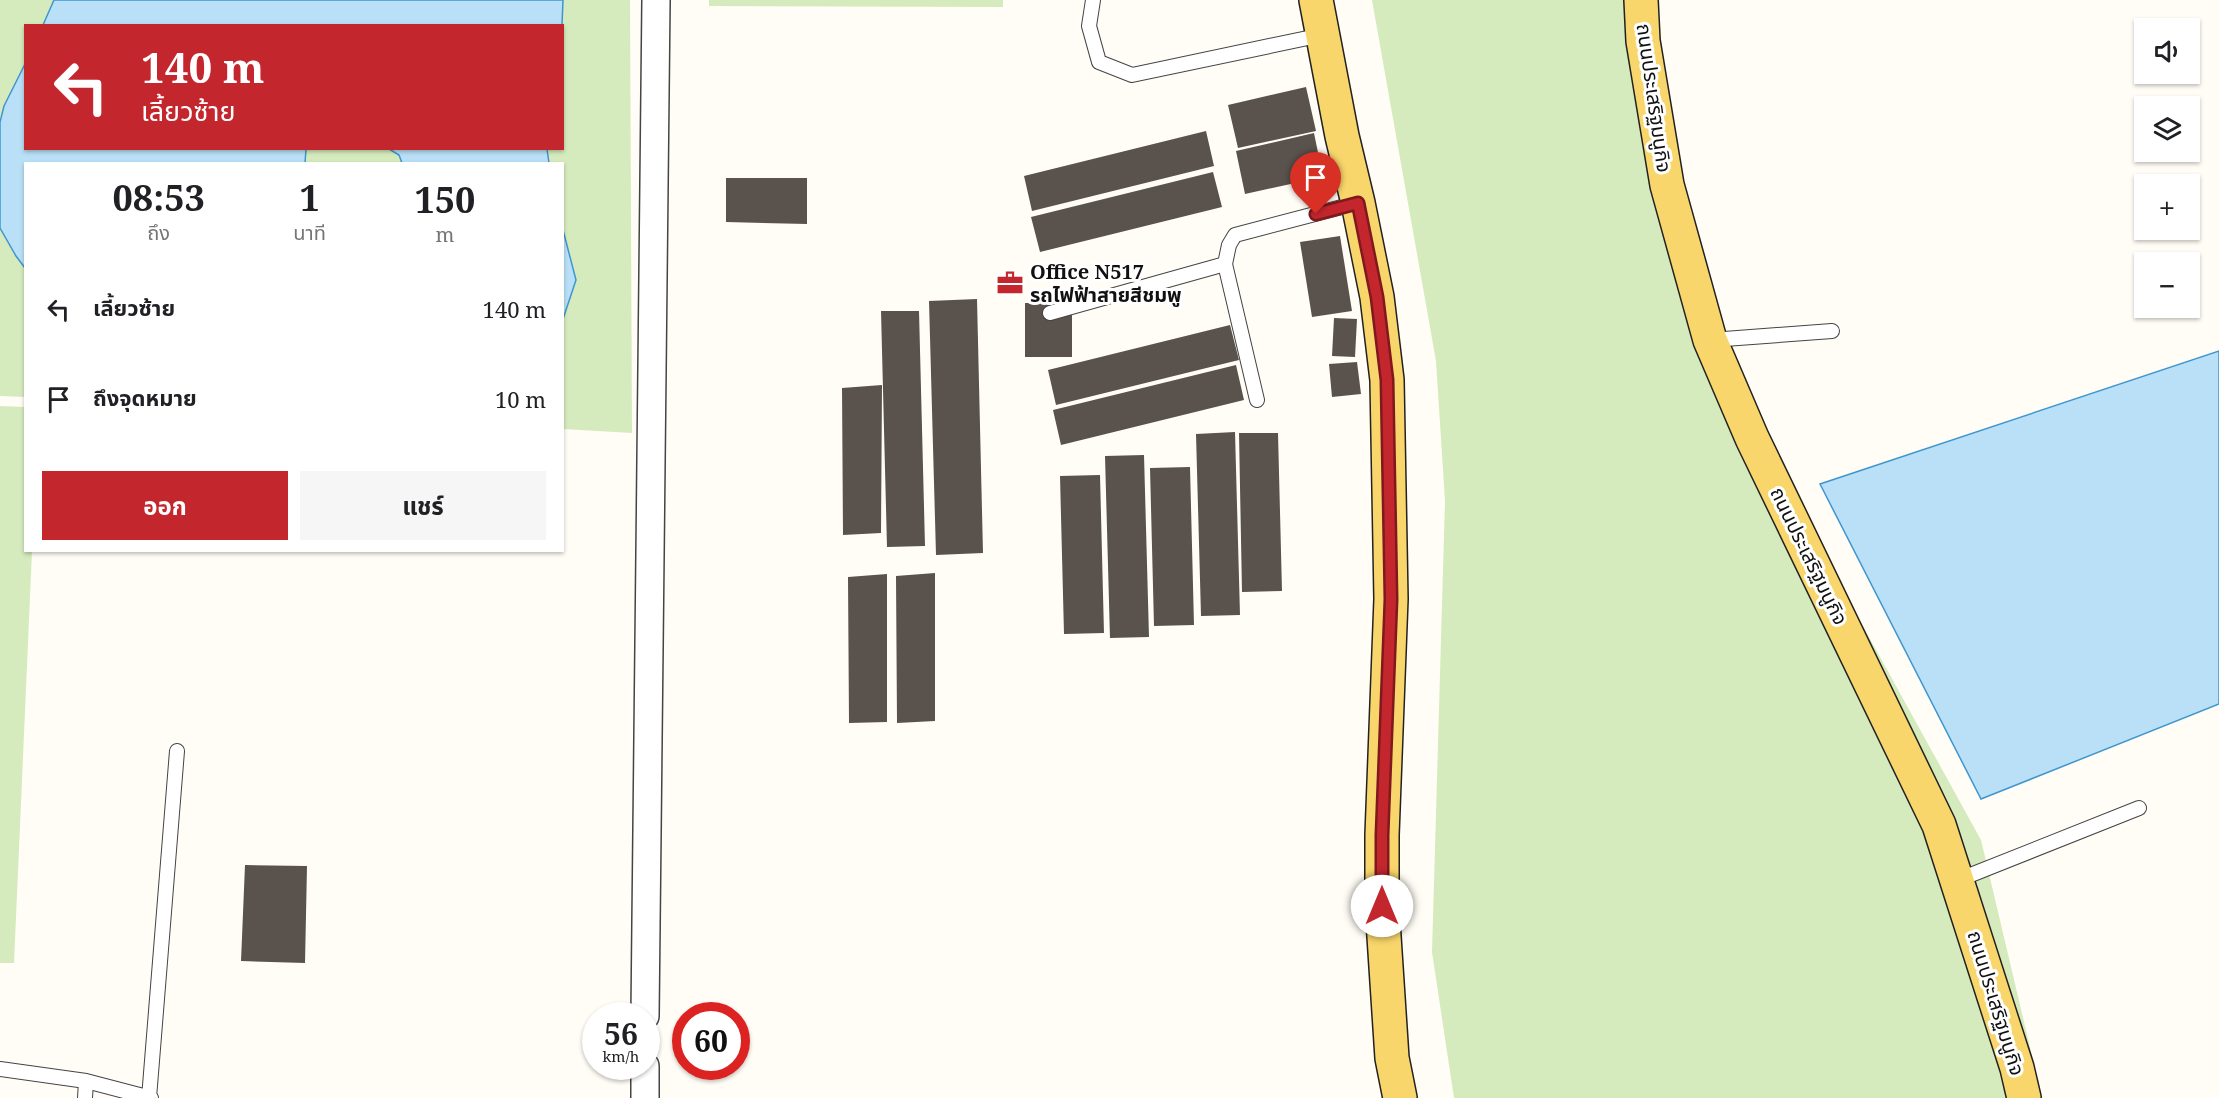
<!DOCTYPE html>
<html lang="th">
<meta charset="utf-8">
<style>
:root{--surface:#fff;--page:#f6f6f6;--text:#202124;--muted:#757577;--accent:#c4262e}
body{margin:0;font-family:"Noto Serif","Noto Sans Thai",serif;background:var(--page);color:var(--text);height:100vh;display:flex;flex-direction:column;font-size:22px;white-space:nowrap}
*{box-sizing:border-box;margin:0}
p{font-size:20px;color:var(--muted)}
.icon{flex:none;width:33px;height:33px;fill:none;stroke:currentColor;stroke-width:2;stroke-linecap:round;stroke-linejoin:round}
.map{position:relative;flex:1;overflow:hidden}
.panel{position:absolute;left:24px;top:162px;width:540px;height:390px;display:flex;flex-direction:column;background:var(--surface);border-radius:0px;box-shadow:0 2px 4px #0004}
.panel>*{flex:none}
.hud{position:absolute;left:24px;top:24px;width:540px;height:126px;border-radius:0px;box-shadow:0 2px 4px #0004;background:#c4262e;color:#fff;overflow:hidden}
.buttons{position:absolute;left:2134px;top:18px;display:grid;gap:12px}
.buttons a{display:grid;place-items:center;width:66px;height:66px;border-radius:0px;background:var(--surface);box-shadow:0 2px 4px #0004;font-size:30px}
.speed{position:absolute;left:582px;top:1002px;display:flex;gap:12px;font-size:30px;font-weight:700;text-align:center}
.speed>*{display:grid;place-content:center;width:78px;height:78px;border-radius:50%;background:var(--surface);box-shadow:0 2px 4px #0004;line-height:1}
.speed small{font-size:15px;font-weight:400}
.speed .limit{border:9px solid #d22;background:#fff;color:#111}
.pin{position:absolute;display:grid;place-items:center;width:51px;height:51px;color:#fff;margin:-62px -26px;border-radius:50% 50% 50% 0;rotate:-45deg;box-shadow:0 0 6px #0007}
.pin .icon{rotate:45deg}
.me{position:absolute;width:66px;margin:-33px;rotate:0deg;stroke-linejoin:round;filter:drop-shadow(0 0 4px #0008)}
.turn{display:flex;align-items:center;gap:21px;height:126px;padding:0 18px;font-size:27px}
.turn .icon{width:78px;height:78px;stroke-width:2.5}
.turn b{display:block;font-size:42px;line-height:51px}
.eta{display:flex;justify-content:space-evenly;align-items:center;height:102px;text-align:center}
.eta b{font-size:36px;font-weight:700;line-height:42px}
.cta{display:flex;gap:12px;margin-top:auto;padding:12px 18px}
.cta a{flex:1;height:69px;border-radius:0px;background:var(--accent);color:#fff;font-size:24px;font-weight:700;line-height:69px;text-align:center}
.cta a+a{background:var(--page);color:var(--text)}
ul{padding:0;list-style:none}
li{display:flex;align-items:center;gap:18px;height:90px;padding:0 18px}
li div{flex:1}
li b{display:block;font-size:22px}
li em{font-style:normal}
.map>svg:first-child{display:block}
.green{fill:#d5ebbd;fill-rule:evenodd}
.water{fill:#b9e0f7;stroke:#3f96cf;stroke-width:1.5}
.building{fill:#5a524d}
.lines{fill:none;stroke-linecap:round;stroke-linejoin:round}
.service-casing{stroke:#444;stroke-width:16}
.minor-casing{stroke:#444;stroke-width:30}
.primary-casing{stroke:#222;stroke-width:36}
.service{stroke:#fff;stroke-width:14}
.minor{stroke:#fff;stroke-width:27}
.primary{stroke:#f9d66b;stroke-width:33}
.route-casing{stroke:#7f191e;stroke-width:15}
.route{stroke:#c4262e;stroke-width:10}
.labels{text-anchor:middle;stroke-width:6;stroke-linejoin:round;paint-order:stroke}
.street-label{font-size:20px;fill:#111;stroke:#fff}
.poi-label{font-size:20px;font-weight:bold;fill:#111;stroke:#fff;text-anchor:start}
</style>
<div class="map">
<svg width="2219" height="1098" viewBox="0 0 2219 1098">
<rect width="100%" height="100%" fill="#fffdf5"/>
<path class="green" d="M0,0h630l2,433 -69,-4 -1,-265h-536l-1,233 -25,-1zM26,26h536v122h-536z
M709,0h294v7l-294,-1z
M1372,0h259l56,307 294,533 61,258h-588l-22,-146 13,-451 -9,-140z
M0,406l25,1 1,143 6,1 -18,412h-14z"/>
<path class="water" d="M54,0h509l-1,25h-519z
M25,64l1,84 280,1 -1,14 -279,1 -1,104 -9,-12 -16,-28v-106l4,-16z
M389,149h158l2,14h-147l-3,-8z
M563,230l13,50 -13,39h-1z
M2219,351v353l-238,95 -161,-315z"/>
<path class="building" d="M1306,87l10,44 -78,17 -10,-43z
M1206,131l8,35 -182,45 -8,-35z
M1314,133l9,44 -78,17 -9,-43z
M1213,172l9,35 -182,45 -9,-35z
M726,178h81v46l-81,-2z
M1340,236l12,75 -40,6 -12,-75z
M977,299l6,254 -47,2 -7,-254z
M1072,302v55h-47v-54z
M881,311h38l6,235 -38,1z
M1334,318l23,1 -2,38 -23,-1z
M1230,325l9,35 -183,45 -8,-35z
M1357,362l4,32 -29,3 -3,-33z
M1236,365l8,35 -183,45 -8,-35z
M882,385l-1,148 -38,2 -1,-147z
M1235,432l5,183 -39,1 -5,-182z
M1239,433h39l4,158 -40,1z
M1144,455l5,182 -39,1 -5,-182z
M1190,467l4,158 -40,1 -4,-158z
M1100,475l4,158 -40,1 -4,-158z
M935,573v148l-38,2 -1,-147z
M887,574v148l-38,1 -1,-146z
M245,865l62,1 -2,97 -64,-2z"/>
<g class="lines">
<g class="service-casing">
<path id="service" d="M1093,0l-4,26 10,36 33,13 190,-40
M1225,264l32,136
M1050,313l175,-49 4,-19 6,-10 122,-32
M1711,340l121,-9
M1958,880l181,-72
M0,1069l86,12 65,17
M85,1098l1,-17
M149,1098l28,-347"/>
</g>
<g class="minor-casing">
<path id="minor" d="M645,1016l11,-1016
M645,1098v-32"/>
</g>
<g class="primary-casing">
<path id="primary" d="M1316,0l26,136 16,67 19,94 10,83 4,219 -9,236v71l10,152 8,40
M1641,0l2,41 24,144 43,155 42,98 187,387 78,243 7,30"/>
</g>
<use href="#service" class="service"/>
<use href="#minor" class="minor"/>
<use href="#primary" class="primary"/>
</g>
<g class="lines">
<g class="route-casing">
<path id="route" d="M1316,214l42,-11 19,94 10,83 4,219 -9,236v71"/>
</g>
<use href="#route" class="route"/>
</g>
<defs>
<g id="office-bare" transform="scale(2.07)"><path d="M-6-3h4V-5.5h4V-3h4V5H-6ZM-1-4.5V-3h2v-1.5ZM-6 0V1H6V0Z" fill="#c4262e" stroke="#fff" stroke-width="2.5" paint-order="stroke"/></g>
</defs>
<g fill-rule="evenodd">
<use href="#office-bare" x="1010" y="283"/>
</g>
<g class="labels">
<g class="street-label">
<text transform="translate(1654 98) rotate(82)" y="7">ถนนประเสริฐมนูกิจ</text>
<text transform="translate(1809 556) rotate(64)" y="7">ถนนประเสริฐมนูกิจ</text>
<text transform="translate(1996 1003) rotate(73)" y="7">ถนนประเสริฐมนูกิจ</text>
</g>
<g class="poi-label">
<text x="1030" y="279">Office N517<tspan x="1030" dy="23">รถไฟฟ้าสายสีชมพู</tspan></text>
</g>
</g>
</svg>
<div class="buttons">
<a><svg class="icon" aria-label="sound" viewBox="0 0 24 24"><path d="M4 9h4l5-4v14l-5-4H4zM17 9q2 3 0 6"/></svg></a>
<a><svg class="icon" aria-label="layers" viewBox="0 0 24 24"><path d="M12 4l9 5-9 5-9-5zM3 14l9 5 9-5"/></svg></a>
<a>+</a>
<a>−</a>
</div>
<div class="speed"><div>56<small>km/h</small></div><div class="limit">60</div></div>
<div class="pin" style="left:1316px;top:214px;background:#d93025"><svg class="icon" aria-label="arrive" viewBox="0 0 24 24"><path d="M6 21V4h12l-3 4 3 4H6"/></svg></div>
<svg class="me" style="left:1382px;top:906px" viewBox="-20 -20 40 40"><circle r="19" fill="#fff"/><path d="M0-13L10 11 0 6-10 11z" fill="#c4262e"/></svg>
<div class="hud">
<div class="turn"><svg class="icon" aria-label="left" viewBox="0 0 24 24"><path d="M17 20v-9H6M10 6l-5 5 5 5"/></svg><div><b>140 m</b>เลี้ยวซ้าย</div></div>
</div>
<section class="panel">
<div class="eta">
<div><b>08:53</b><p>ถึง</p></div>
<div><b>1</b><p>นาที</p></div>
<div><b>150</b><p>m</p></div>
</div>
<ul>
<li><svg class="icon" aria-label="left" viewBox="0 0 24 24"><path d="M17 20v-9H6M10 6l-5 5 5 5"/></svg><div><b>เลี้ยวซ้าย</b></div><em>140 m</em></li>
<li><svg class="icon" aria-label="arrive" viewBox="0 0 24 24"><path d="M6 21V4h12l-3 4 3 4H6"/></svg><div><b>ถึงจุดหมาย</b></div><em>10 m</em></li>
</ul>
<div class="cta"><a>ออก</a><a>แชร์</a></div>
</section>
</div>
